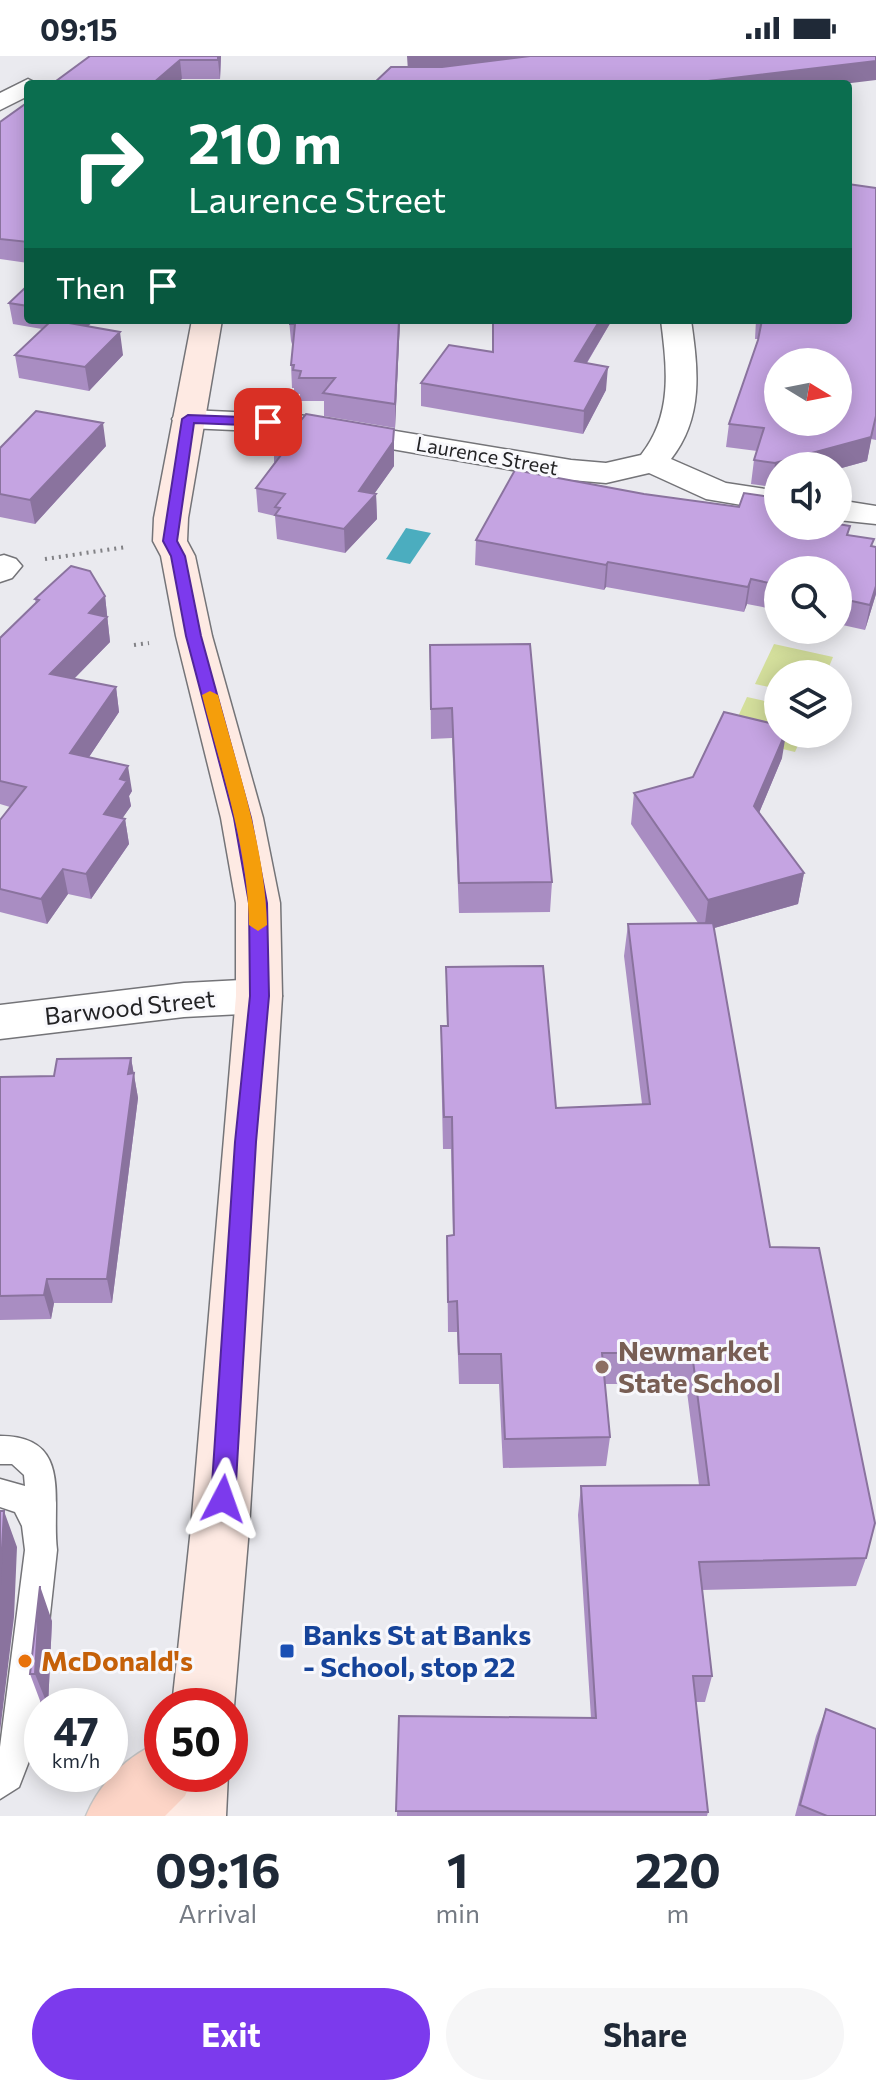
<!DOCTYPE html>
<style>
:root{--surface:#fff;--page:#f6f6f7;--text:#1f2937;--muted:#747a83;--accent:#7c3aed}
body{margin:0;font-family:Commissioner,sans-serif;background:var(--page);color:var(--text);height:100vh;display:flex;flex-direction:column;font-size:30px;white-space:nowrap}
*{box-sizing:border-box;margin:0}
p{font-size:26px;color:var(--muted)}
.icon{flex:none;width:44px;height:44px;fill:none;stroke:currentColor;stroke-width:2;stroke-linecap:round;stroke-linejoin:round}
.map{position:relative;height:1760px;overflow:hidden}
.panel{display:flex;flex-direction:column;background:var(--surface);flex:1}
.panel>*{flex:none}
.top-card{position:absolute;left:24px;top:24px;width:828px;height:244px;border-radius:8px;box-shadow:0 4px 20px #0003;background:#0b6e4f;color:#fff;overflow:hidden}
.needle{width:52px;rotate:100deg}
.buttons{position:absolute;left:764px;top:292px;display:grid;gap:16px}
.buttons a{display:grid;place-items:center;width:88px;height:88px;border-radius:50%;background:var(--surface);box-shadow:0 4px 20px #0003;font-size:40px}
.speed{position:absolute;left:24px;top:1632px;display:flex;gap:16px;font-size:40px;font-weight:700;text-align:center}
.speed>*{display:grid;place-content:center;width:104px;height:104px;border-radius:50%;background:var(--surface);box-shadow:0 4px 20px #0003;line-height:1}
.speed small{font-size:20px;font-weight:400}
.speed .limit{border:12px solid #d22;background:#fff;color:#111}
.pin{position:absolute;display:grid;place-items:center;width:68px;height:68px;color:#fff;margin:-34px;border-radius:16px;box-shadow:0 4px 12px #0006}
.me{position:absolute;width:88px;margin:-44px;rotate:4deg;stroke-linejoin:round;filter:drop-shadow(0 0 6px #0008)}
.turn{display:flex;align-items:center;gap:28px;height:168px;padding:0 32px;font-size:36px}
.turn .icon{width:104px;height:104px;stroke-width:2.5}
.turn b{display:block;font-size:56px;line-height:68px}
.then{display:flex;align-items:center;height:76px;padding:0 32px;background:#0003;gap:16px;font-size:30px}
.eta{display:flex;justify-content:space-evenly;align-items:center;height:136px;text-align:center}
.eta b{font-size:48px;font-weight:700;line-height:56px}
.cta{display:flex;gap:16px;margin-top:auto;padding:16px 32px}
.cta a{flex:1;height:92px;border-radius:48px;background:var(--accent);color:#fff;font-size:32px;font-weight:700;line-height:92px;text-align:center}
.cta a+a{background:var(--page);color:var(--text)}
.status{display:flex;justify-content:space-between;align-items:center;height:56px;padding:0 40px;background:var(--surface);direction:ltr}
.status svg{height:22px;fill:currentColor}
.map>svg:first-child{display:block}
.green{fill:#d4df9c}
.water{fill:#4badbf}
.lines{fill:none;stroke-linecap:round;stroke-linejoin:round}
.service-casing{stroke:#747478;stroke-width:3}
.minor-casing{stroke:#747478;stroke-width:3}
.secondary-casing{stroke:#747478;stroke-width:3}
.primary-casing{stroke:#c6c6c6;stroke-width:3}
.path{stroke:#828286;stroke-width:4;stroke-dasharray:2 5;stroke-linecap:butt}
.service{fill:#fff;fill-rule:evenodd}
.minor{fill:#fff;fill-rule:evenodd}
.secondary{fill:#feeae3;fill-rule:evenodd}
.primary{fill:#fdd5c7;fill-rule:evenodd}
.wall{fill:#a98dc2}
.shaded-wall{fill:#8a739e}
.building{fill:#c5a4e2;stroke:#8a739e;stroke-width:2;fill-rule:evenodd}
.route{fill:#7c3aed;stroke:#51269a;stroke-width:2}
.slow{fill:#f59e0b}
.education-dot{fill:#8d6e63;stroke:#f8f8fc;stroke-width:3}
.transit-dot{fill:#1a4fb4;stroke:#f8f8fc;stroke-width:3}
.food-dot{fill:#e8710a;stroke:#f8f8fc;stroke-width:3}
.labels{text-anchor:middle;stroke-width:6;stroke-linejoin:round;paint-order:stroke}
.far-street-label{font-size:20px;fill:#232325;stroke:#f8f8fc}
.street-label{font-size:24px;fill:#232325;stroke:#f8f8fc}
.near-education-label{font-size:28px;font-weight:bold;fill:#785e54;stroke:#f8f8fc;text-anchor:start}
.near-transit-label{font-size:28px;font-weight:bold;fill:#164399;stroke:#f8f8fc;text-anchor:start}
.near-food-label{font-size:28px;font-weight:bold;fill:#c56008;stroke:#f8f8fc;text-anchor:start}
</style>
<div class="status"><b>09:15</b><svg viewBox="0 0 49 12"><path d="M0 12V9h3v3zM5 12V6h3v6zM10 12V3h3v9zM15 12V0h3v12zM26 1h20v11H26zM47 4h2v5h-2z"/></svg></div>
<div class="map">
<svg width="876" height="1760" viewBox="0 0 876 1760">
<rect width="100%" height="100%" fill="#eaeaef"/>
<path class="green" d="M774,588l59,13 -7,17h-48v15l-23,-5z
M747,641l31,7v30h25l-8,18 -66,-16z"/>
<path class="water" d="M406,472l25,5 -21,31 -24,-5z"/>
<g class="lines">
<g class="service-casing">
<path id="service" d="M0,1380c74,0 51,65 57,114l-21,193 -17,44 -19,12v-52l25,-197 -3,-24 -7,-14 -15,-5v-28l25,7 -1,-11 -12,-11h-12z"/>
</g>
<g class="minor-casing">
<path id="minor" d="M28,23l10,5h-10v12l-28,14v-17z
M661,264h30c7,49 13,97 -20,139l55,24 52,8v20l-72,-12 -57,-26 -43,10 -35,-3 -272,-47 -111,-5 -11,-2 -5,-7 5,-7 11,-2 111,5 272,45 35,3 35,-8c32,-40 26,-87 20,-135z
M838,444l38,6v18l-38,-4z
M4,499l12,4 6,7 -10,12 -12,4v-26z
M259,923l16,5 7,12 -7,12 -16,5 -75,4 -184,22v-34l184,-22z"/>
</g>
<g class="secondary-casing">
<path id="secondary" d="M192,264h30l-34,198 -1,23 8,15 17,80 51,182 17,85 2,93 -33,532 -15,178 -4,10v-10h-58l19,-178 45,-532v-93l-15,-85 -45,-182 -15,-80 -8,-15 1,-23z
M164,1718h64l-2,42h-66z"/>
</g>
<g class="primary-casing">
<path id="primary" d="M162,1685v33h32l-9,22 -20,20h-79c14,-34 42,-61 76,-75z"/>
</g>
<path class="path" d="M45,503l81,-12
M134,589l15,-2"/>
<use href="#service" class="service"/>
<use href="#minor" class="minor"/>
<use href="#secondary" class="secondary"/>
<use href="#primary" class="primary"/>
</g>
<path class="wall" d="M90,0h131l-1,23h-38z
M28,46v161l-28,-4v-137z
M876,132v252l-5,-1 -4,22 -29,8v-3h-60v19l-6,2 -21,-3 3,-24 3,-9 -31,-4 3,-23 29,-85h-3l1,-19h92z
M28,229v35h66l-6,7 35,28 -34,36 -70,-13 -4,-23 27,-26 -29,-5 -4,-21z
M289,264h111l-5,108 -71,-12v-15h-24v-7h-6v-6h-2l-1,-23 2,-18 -2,-6z
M493,264h119l-25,43 19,27 -23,44 -162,-28v-23l71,-31z
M106,390l-71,78 -35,-7v-69z
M394,396v14l-20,28h2l1,25 -32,34 -68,-14 -2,-23 -17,-4 -2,-24 18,-25v-10z
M644,438l204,41 28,12v47l-11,36 -27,-6v-54h-60v40l-31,-6 -3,8 -138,-25 -2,3 -129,-25 1,-25z
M105,540l5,46 -36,37 42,8 3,25 -30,45 43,34 -3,5 2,10 -9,12 3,1 4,25 -38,55 -23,-5 -21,30 -47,-12v-92l10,-13 -10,-3v-166l36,-34 -1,-5z
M430,589l122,237 -2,30 -91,1 -7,-175 -21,1z
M782,702l-23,55 45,60 -6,31 -84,24 56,319 96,311 -10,28 -154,4 10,86 -7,26h-9l12,110 -1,4h-310l2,-100 192,2 -13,-203 3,-29 118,-1 -13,-101h-81l5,53 -4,29 -103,2 -4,-84h-40l-2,-52h-9l-1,-96h6l-2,-87h-8l-2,-91v-32h6l-1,-59 110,141 86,-4 -18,-148 4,-32 70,-1 -67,-99 3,-31z
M131,1002l7,40 -26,205h-58l-3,16 -51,1v-243l54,-1z
M52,1565l-4,85h-6l-12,-32z
M826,1653l50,107h-81l21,-80z"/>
<path class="shaded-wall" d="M218,0h3l-1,23 -2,-19z
M407,0h120l-119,15z
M180,4l2,19 -6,5h-24z
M876,5v19l-33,4h-160z
M77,264h17l-15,15z
M399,264h1l-5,108v-24z
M600,264h12l-38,64 1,-23z
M120,276l3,23 -34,36 -4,-24z
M608,311l-2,23 -23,44 1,-23z
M876,360l-9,45 -29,8v-3h-60v19l-6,2 3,-24z
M103,367l3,23 -71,78 -5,-24z
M394,373v37l-27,38 9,-10 1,25 -32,34 -1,-24 15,-38z
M608,506l-2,25 -2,3 2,-25z
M751,523l-4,25 -3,8 4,-25z
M876,530v8l-11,36 5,-25z
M105,540l5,46 -56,57 -4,-25 39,-61z
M116,631l3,25 -44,66 -5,-25z
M785,678h1l-4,24 -33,79 5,-31z
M128,710l4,25 -3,5 2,10 -23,33 -4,-25 16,-35z
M125,763l4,25 -38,55 -5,-25z
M63,813l5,25 -21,30 -6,-25z
M804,817l-6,31 -94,27 4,-31z
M131,1002l7,40 -26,205 -5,-24z
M47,1223l7,24 -3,16 -7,-24z
M4,1455l13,36 -3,70 -14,115v-147z
M40,1530l12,35 -4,85 -13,-32z"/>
<path class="building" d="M90,0h128v4h-38l-28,24h-100z
M530,0h346v5l-193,23h-310l18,-17h51z
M28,46v140l-28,-3v-117z
M848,128l28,4v228l-5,21 -96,26 -21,-3 10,-32 -35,-4 29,-84 4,-20h86zM778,306h60v60h-60z
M28,229v21l-19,-3z
M52,264l68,12 -35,35 -70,-12z
M290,264h109l-4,84 -72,-11 12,-15h-36l2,-7 -8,-1 1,-5h-3l4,-41h-5z
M493,264h107l-25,41 33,6 -24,44 -163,-28 28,-38 44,7z
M36,355l67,12 -73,77 -30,-6v-46z
M306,358l88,15 -1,13 -34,49 17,3 -32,35 -69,-14 5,-7 -5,-1 10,-13 -29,-6 25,-33 -7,-2z
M515,414l129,24 95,13 5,-14 34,5v28h60v-2l12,2 -3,9 27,4 -3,7 5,1v39l-6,19 -32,-7v-28h-60v15l-27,-6 -3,8 -140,-25 -2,3 -130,-25z
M71,510l19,5 15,25 -16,17 18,4 -57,57 66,13 -46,66 58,13 -8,13 7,2 -23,33 21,5 -39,55 -23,-5 -22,30 -41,-10v-69l26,-33 -26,-6v-143l39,-38 -4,-1z
M530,588l22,238 -93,1 -7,-175 -21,1 -1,-64z
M724,656l54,13v9h7l-31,72 50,67 -96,27 -74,-107 59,-16z
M713,867l57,324 49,1 56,275 -9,35 -167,4 13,114h-19l15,136 -312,-1 3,-95 197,2 -15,-232 128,-1 -17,-132h-90l8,84 -105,2 -4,-85h-42l-2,-53 -9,1 -1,-66 7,-1 -2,-118h-8l-3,-91h7l-2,-59 97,-1 13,142 94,-4 -22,-180z
M131,1002l-3,16 6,-1 -27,206h-60l-3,16 -44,1v-219l54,-1 3,-17z
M0,1455h4l-4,74z
M40,1530l-5,88h-5z
M826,1653l50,20v87h-49l-27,-11z"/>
<path class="route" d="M188,359l80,3 6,4 -6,4 -74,-3 -17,118 8,15 16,80 50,182 16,85 2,93 -13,146 -21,357 -4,8 -8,3 -9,-3 -3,-8 24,-357 15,-146 -1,-93 -15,-85 -48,-182 -15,-80 -8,-15 19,-122z"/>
<path class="slow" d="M210,635l8,4c20,75 47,152 49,230l-9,6 -9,-6c-1,-78 -28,-155 -47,-230z"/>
<circle class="education-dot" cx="602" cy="1311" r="8"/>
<rect class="transit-dot" x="279" y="1587" width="16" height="16" rx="4"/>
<circle class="food-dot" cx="25" cy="1605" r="8"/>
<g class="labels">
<g class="far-street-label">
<text transform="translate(487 400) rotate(10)" y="7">Laurence Street</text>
</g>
<g class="street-label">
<text transform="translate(130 952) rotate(-6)" y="8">Barwood Street</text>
</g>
<g class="near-education-label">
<text x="618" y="1305">Newmarket<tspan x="618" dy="32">State School</tspan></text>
</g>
<g class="near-transit-label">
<text x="303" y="1589">Banks St at Banks<tspan x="303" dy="32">- School, stop 22</tspan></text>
</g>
<g class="near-food-label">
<text x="41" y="1615">McDonald's</text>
</g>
</g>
</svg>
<div class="buttons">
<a><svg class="needle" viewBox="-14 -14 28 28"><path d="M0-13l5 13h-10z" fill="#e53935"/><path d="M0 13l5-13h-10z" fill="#747a83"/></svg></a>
<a><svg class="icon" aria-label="sound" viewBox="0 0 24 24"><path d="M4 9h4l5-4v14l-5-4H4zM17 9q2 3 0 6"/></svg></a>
<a><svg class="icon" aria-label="search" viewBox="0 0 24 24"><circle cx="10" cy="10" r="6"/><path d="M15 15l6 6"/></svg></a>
<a><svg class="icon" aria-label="layers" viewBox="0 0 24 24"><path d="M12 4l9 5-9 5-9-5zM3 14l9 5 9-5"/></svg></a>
</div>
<div class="speed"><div>47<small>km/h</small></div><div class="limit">50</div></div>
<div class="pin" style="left:268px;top:366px;background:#d93025"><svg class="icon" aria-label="arrive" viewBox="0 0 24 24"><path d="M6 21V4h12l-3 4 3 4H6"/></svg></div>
<svg class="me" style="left:223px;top:1443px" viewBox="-20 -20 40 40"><path d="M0-17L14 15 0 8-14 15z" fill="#7c3aed" stroke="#fff" stroke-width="4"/></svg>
<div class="top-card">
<div class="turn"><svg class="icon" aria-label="right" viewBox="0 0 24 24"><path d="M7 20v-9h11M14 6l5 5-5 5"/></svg><div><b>210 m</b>Laurence Street</div></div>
<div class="then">Then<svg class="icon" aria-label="arrive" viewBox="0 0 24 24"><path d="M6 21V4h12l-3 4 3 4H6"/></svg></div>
</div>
</div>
<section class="panel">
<div class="eta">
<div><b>09:16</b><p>Arrival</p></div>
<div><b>1</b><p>min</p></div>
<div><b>220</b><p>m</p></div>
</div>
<div class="cta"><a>Exit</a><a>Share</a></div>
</section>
